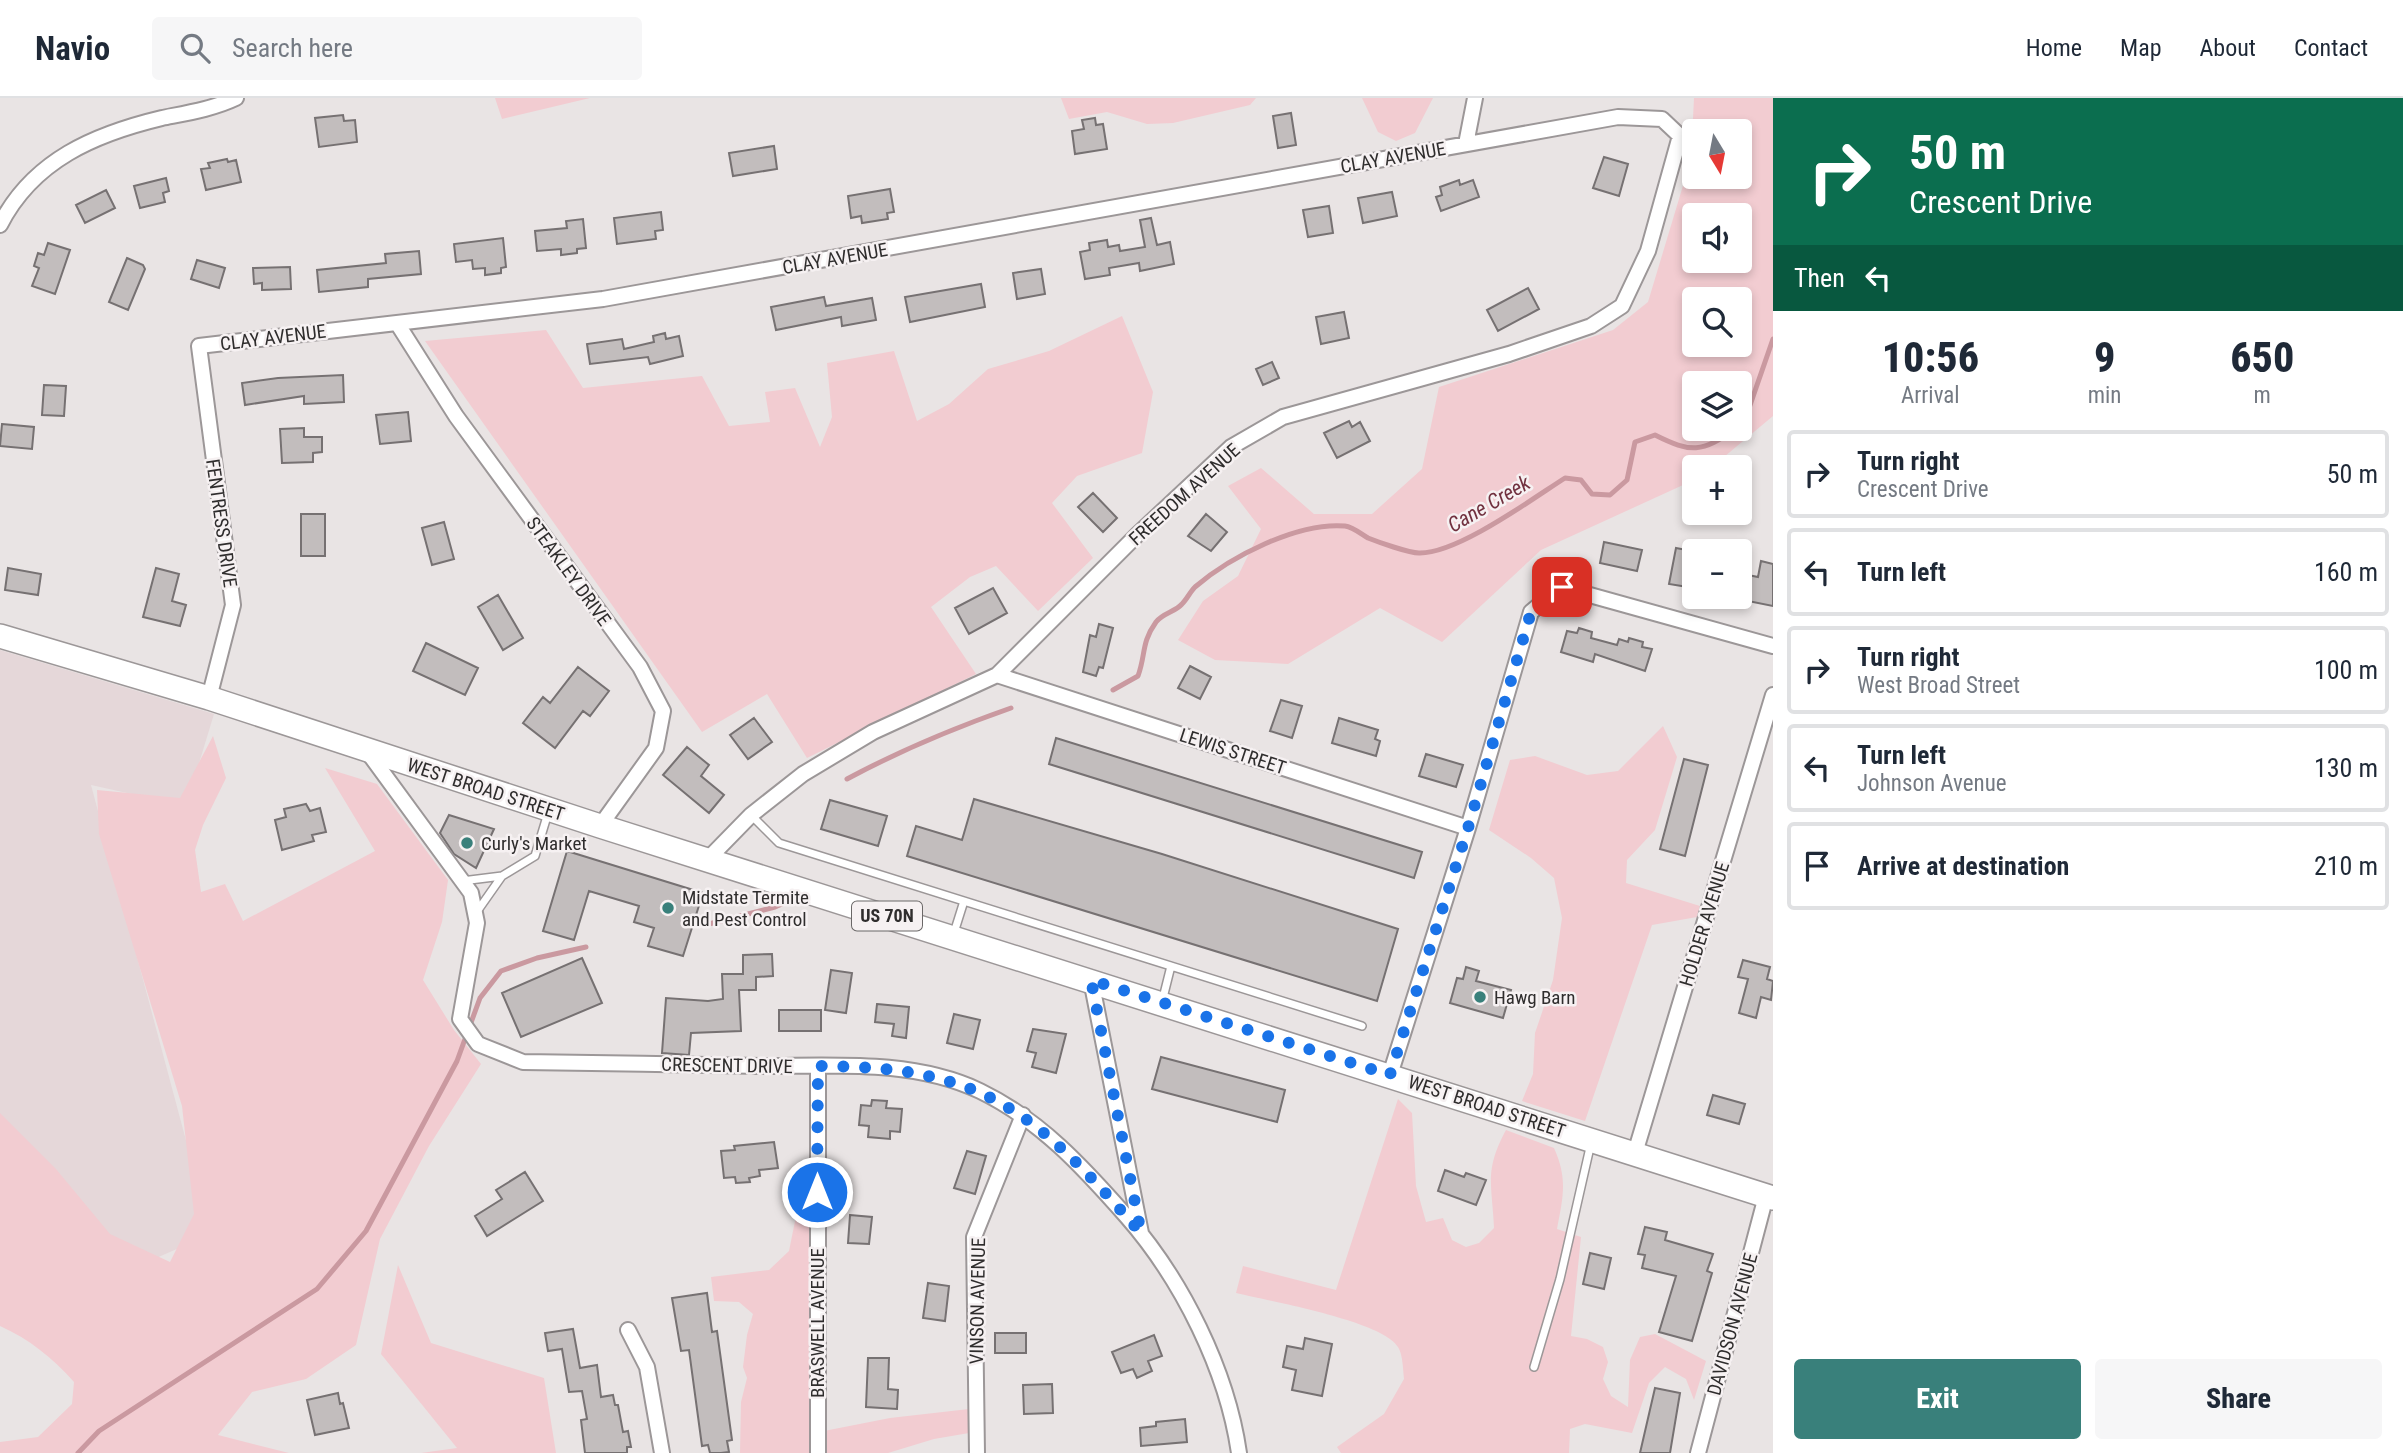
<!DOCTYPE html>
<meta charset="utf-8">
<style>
:root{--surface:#fff;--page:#f6f6f7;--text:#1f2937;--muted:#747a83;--line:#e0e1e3;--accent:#39807b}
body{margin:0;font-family:"Roboto Condensed",sans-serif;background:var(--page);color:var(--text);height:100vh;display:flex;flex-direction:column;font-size:26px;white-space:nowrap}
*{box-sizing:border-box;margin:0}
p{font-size:23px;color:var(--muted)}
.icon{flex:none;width:38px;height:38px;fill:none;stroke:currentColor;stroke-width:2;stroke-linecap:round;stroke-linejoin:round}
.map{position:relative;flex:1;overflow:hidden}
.panel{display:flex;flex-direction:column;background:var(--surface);width:630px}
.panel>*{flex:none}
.banner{background:#0b6e4f;color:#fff;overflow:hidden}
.needle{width:46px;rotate:170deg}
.fabs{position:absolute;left:1682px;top:21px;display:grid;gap:14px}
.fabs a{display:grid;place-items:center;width:70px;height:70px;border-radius:7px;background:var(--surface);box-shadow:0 4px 10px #0003;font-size:35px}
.pin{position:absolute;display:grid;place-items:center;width:60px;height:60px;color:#fff;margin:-30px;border-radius:14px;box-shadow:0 4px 10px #0006}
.me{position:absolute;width:77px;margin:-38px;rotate:0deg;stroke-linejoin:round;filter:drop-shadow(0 0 5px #0008)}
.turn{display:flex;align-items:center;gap:24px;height:147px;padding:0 21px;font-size:32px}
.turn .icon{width:91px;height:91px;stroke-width:2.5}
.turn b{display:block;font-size:49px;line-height:60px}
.then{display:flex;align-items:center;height:66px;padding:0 21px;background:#0003;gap:14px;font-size:26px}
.eta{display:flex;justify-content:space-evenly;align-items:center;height:119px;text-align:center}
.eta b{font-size:42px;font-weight:800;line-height:49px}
.button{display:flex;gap:14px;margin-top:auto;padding:14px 21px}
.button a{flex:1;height:80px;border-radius:7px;background:var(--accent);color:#fff;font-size:28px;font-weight:800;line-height:80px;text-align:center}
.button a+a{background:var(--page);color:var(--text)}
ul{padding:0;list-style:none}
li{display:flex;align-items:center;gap:21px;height:88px;margin:0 14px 10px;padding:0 7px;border:4px solid var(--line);border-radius:7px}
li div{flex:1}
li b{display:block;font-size:26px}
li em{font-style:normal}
header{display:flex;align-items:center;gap:42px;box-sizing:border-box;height:98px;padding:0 35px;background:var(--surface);border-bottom:2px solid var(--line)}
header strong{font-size:33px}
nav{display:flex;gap:38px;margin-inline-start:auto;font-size:24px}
.search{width:490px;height:63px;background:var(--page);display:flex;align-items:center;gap:18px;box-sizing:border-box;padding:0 24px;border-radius:7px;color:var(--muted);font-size:26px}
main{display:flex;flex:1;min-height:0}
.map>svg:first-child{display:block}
.built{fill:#e5d7d9}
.green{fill:#f2ccd1;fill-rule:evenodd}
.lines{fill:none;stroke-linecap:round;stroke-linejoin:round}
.stream{stroke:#ca99a0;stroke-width:5}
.building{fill:#c2bdbd;stroke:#767172;stroke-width:2}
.lane-casing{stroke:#9c9798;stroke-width:10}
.street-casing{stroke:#9c9798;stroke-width:18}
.primary-casing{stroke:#9c9798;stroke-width:26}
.lane{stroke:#fff;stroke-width:7}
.street{stroke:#fff;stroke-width:14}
.primary{stroke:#fff;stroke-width:23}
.route{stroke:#1a73e8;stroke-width:12;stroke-dasharray:0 21.6}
.poi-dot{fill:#39807b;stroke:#f6f1f2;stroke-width:2.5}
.labels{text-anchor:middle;stroke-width:5;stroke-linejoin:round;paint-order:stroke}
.shield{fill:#f6f1f2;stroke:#6b6868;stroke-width:2}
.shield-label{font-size:18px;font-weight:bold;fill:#2f2d2d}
.street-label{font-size:19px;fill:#2f2d2d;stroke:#f6f1f2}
.poi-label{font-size:19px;fill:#2f2d2d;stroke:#f6f1f2;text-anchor:start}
.water-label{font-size:21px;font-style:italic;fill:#71313f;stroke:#f6f1f2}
</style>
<header>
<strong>Navio</strong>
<div class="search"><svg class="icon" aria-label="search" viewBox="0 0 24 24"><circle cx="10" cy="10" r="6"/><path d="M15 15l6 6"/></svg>Search here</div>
<nav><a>Home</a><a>Map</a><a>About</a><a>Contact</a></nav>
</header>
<main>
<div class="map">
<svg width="1773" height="1355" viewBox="0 0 1773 1355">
<rect width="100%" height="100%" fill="#e9e4e4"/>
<path class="built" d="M0,552l214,64 -28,92 -95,-21 120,449 -98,43 -113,-127z"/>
<path class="green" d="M495,0h95l-88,21z
M1061,0h195l-6,7 -77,18 -26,1 -40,-12 -38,7z
M1362,0h71l-18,35 -19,8 -18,-9z
M1694,0h79v318l-61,51h-18v13l-153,70 -99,92 -62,-34 -92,56 -73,-4 -37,-20 25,-39 35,-25 23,-47 -33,-43 33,-18 53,46h58l50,-45 17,-82 174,-57 35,-28 43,-143zM1740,33v46h-46v-46zM1740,117v46h-46v-46zM1740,201v46h-46v-46zM1740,285v46h-46v-46z
M1122,218l31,76 -11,61 -65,23 -25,27 41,55 -55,53 -42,-45 -26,11 -39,30 45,67 -169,84 -40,-64 -65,38 -277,-391 121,-11 37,58 119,-12 27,50 41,-4 -5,-30 30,-4 25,59 12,-30 -5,-54 67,-12 23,70 32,-17 39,-35 61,-18z
M1663,628l14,31 -22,73 -28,30 -1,23 74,23 -3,11 -45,8 -67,196 -63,-20 11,-27 2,-41 18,-53 9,-62 -8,-40 -23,-20 -42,-28 21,-70 25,-4 52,19 31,-4z
M213,638l13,42 -23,47 -8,25 6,42 24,-8 18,37 132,-70 -50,-83 52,16 71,96 -6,42 -19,58 31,50 27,34 -52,82 -49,93 -24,106 -50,34 -54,13 -34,43 71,18h-289v-11l38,-5 34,-33 2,-22c-21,-24 -45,-43 -74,-56v-213l56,56 54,65 60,28 24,-48 -12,-108 -83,-272 -2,-44 83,8z
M1398,1001l14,14 4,73 10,36 17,-4 9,22 14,7 13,-4 15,-15c-2,-44 -10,-57 12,-98l48,18c14,31 9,49 3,81l24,8 -10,99 16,3 16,8 5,15 -5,17 8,17 17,11 2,-47 10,-23 15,-3 51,27 -12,39 -8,-21 -21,-12 -16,16 -17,50 -47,-9 -15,5 -1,24h-228l-4,-6 47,-33 20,-35c-1,-9 -1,-24 -6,-32 -15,-26 -129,-46 -162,-54l7,-27 93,24z
M811,1105l1,250h-72l1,-51 6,-24 -4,-11 4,-32 6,-21 -14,-12 -25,-1 -3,-24 58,-7 20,-19 8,-40z
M398,1167l33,78 113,35 12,75h-135l36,-5 -76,-94z
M969,1311v24l-35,6 -46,14h-64v-22l66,-13z"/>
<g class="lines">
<path class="stream" d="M1740,325l8,-12 25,-72
M1113,592l25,-14c8,-22 3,-33 18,-54 7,-9 19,-10 26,-18 5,-5 8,-12 13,-17 35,-30 102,-65 150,-61 8,1 16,8 23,12 10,4 41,15 51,15 38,1 113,-54 146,-75l16,2 11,14 18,1 17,-15 8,-38 20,-7c36,18 47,18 80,-6
M847,681c54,-29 107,-51 164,-71
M705,827l70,-18 14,-6
M78,1355l21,-22 218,-142 49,-58 91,-170 23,-63 21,-27 36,-13 49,-11"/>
</g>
<path class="building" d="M1291,15l5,32 -18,3 -5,-32z
M343,17l1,6 11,-1 2,22 -38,5 -4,-29z
M1095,20l1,7 7,-1 4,25 -32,5 -3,-23 12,-2 -2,-9z
M774,48l3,23 -44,7 -4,-23z
M1604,59l24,7 -9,32 -26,-8z
M227,61l1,3 8,-2 5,22 -35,8 -5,-21 9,-1 -2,-5z
M166,80l3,13 -6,2 2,9 -25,6 -6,-22z
M1459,82l1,5 13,-5 6,17 -38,14 -5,-14 6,-2 -2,-8z
M890,91l4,23 -7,1 1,6 -26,4 -1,-7 -10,2 -3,-22z
M106,92l9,18 -30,15 -9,-18z
M1392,94l5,24 -34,7 -5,-25z
M1329,108l4,27 -25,4 -5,-27z
M661,114l2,18 -8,1 1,8 -39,5 -3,-26z
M1151,120l6,27 13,-3 4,22 -34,7 -1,-8 -30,5 1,7 -25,4 -5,-27 10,-2 -1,-7 18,-3 1,7 11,-2 1,6 25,-4 -5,-27z
M583,121l3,29 -9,1v4l-16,2v-6l-24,2 -2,-20 32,-3 -1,-7z
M503,140l3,29 -5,1v5l-16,2v-7l-12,1 -1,-9 -16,2 -2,-18z
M48,145l22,7 -15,44 -23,-8 7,-18 -5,-2 4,-13 6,2z
M419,153l2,23 -53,5v8l-49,5 -2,-22 69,-7 -1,-9z
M127,160l16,7 2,4 -17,41 -19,-8z
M197,162l28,8 -6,20 -28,-9z
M290,169l1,22 -29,1v-7l-8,1 -1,-16z
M1041,171l4,25 -28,5 -4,-26z
M981,186l4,23 -75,15 -5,-25z
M1528,190l11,21 -41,22 -11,-21z
M824,199l2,9 46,-8 4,22 -34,6 -1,-9 -65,13 -5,-23z
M1344,214l5,26 -28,6 -5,-27z
M665,235l1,6 13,-3 4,20 -33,8 -2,-7 -58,7 -3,-20 35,-5 2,10 30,-7 -1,-6z
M1272,264l7,16 -16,7 -7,-16z
M343,277l1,27 -40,2v-8l-59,9 -3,-22 36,-5z
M44,287l22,1 -2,30 -22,-1z
M408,314l3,29 -31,3 -4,-29z
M1349,323l3,6 8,-5 10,19 -33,17 -13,-25z
M2,326l32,3 -2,22 -32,-3z
M304,330v9h18v15l-9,1v9l-31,1 -2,-34z
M1093,395l24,25 -14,14 -25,-25z
M301,416h24v42h-24z
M1206,416l21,18 -16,19 -23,-15z
M444,424l10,37 -22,6 -10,-37z
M1604,444l38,8 -5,21 -37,-8z
M1676,450l16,3 -2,12 4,1v24l-25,-4z
M1761,463l12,3v42l-25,-5 1,-5 -9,-2 3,-20 15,3z
M8,470l33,6 -3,21 -33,-5z
M156,470l23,6 -7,27 14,4 -6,21 -37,-9z
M993,490l14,25 -38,21 -14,-26z
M498,497l25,43 -20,12 -25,-43z
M1099,526l14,4 -10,40 -4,-1 -3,9 -13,-4 7,-37 6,2z
M1579,530l13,4 -1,6 26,7 2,-6 9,3 1,-4 14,4 -1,5 10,2 -7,22 -50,-17 -2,8 -32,-10 6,-21 10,2z
M426,545l52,25 -13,27 -52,-24z
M1190,568l21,11 -11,22 -22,-11z
M578,569l31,24 -19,25 -7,-5 -28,37 -32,-25 20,-26 7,6z
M1281,602l21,6 -10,32 -22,-7z
M754,620l18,24 -24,17 -18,-24z
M1339,620l39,12 -3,9 5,2 -4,15 -44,-13z
M1056,640l366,114 -8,26 -365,-114z
M687,649l22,18 -8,11 23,19 -15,18 -46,-38z
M1426,656l37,11 -7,22 -37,-11z
M1684,661l24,6 -23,91 -25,-7z
M974,701l188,55 236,75 -21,72 -470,-145 9,-30 46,14z
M830,702l57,16 -9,30 -57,-17z
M306,706l4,7 10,-3 6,24 -14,3 2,6 -32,9 -7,-30 11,-3 -2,-8z
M449,717l45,14 -18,39 -22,-14 -14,-21z
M567,753l136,42 -20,63 -35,-10 6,-18 -20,-6 5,-16 -50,-15 -15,49 -31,-9z
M772,856l1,22 -17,1v13h-17l2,41 -50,2 -2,22 -27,-2 4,-55 42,3 15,-2 -1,-25h21v-19z
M582,860l20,45 -81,34 -19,-44z
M1743,862l27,7 -3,12 6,2 -2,19 -10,-3 -5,21 -17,-5 9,-34 -10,-2z
M1466,869l13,4 -3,10 35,9 -8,28 -53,-15 7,-25 6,1z
M831,872l21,3 -6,40 -21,-3z
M877,906l32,3 -3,31 -14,-2 2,-12 -19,-2z
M779,912h42v21h-42z
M954,916l26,6 -7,29 -26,-6z
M1033,931l33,5 -10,39 -24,-6 4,-14 -9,-2z
M1161,959l124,33 -8,32 -125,-33z
M1713,997l32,9 -6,20 -32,-9z
M872,1002l15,1 -1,7 16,1 -2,23 -10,-1v8l-22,-2 1,-11 -10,-1 2,-20 10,1z
M774,1044l4,26 -19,2 1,6 -11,2 1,4 -14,1 -1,-6 -11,1 -3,-27 14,-1 -1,-4z
M967,1053l19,5 -11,38 -21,-6z
M1445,1072l19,7 2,-4 20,7 -10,25 -38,-14z
M525,1074l18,29 -56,35 -12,-20 27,-17 -6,-9z
M850,1117l22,2 -3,27 -21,-1z
M1645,1129l22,5 -2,8 48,14 -6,17 5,2 -20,68 -33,-9 17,-56 -34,-8 3,-13 -7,-1z
M1590,1155l21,5 -7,31 -21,-5z
M928,1185l21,3 -4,35 -22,-3z
M707,1195l5,39 5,-1 15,109 -5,1 2,11 -8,1h-11l-2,-8 -6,1 -13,-96 -8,1 -9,-53z
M573,1231l7,39 17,-3 4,32 12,-2 2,10h3l5,27 5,-1 3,16h-4v6h-42l-4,-33 6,-1 -5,-28 -13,1 -7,-43 -14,2 -3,-18z
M995,1235h31v20h-31z
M1154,1237l8,21 -14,5 4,10 -15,7 -4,-9 -12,4 -9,-21z
M1305,1240l27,6 -10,52 -30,-6 4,-20 -13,-3 4,-21 16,3z
M868,1260h21l-1,31 10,1 -1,19 -31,-2z
M1052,1286l1,29 -29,1 -1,-29z
M1655,1290l25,5 -10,60h-30z
M338,1295l2,11 3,-1 6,25 -34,7 -8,-35z
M1185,1321l2,23 -46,4 -1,-18 16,-2v-4z"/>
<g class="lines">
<g class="lane-casing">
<path id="lane" d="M751,717l28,28 583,183
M462,783l40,-5
M476,815l26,-37 33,-20 13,-43
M953,838l11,-35
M1162,904l9,-36
M1534,1269l26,-88 31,-136"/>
</g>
<g class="street-casing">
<path id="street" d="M1466,46l9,-46
M0,127c33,-65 95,-91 162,-107 25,-5 51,-9 74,-20
M397,225l59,93 184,251 23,44 -7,37 -56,78
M997,577l471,153
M209,600l24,-93 -34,-259 404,-47 1015,-182 44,2 18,17 -32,115 -26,55 -31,20 -82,28 -226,63 -52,30 -94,88 -140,140 -124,57 -70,42 -52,41 -43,44
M367,653l104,142 6,30 -17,96 18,25 45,18c79,1 159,2 238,4 71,0 152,-7 219,25 60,29 103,76 147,126 55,63 100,153 112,236
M1091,882l50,253
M818,968v387
M1390,977l78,-247 63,-216 30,-25 212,59
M1635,1055l138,-458
M628,1232l19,37 15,86
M977,1355l-3,-216 49,-122
M1698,1355l68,-257"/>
</g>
<g class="primary-casing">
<path id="primary" d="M0,538l209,62 391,128 1173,372"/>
</g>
<use href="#lane" class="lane"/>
<use href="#street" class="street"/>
<use href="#primary" class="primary"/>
</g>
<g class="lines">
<path class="route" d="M817,1094l1,-126c167,0 217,46 323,167l-50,-253 299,95 78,-247 63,-216 31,-25"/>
</g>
<g class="poi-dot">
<circle cx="467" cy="745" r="7"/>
<circle cx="668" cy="810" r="7"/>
<circle cx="1480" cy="899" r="7"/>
</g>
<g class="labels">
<rect class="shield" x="852" y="803.5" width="70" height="29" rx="5"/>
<g class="shield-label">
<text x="887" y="824">US 70N</text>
</g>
<g class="street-label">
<text transform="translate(1393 59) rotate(-10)" y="7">CLAY AVENUE</text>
<text transform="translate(835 160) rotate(-10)" y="7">CLAY AVENUE</text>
<text transform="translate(273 239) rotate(-7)" y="7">CLAY AVENUE</text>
<text transform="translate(1184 396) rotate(-42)" y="7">FREEDOM AVENUE</text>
<text transform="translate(222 425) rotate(82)" y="7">FENTRESS DRIVE</text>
<text transform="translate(569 473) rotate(54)" y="7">STEAKLEY DRIVE</text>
<text transform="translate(1233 653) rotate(18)" y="7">LEWIS STREET</text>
<text transform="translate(486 691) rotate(18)" y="7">WEST BROAD STREET</text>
<text transform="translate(1704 826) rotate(-73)" y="7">HOLDER AVENUE</text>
<text transform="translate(727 967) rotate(1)" y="7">CRESCENT DRIVE</text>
<text transform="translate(1487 1008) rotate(18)" y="7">WEST BROAD STREET</text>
<text transform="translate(977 1203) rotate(-89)" y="7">VINSON AVENUE</text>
<text transform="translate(817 1225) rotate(-90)" y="7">BRASWELL AVENUE</text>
<text transform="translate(1732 1226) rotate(-75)" y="7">DAVIDSON AVENUE</text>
</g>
<g class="poi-label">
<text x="481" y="752">Curly's Market</text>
<text x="682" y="806">Midstate Termite<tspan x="682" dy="22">and Pest Control</tspan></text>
<text x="1494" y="906">Hawg Barn</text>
</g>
<g class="water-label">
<text transform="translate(1489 406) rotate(-30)" y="7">Cane Creek</text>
</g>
</g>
</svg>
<div class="fabs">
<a><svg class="needle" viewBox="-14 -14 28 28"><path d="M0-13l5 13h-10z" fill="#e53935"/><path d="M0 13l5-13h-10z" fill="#747a83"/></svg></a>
<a><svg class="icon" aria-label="sound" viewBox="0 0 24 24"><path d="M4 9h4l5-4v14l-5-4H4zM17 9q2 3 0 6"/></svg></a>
<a><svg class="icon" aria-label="search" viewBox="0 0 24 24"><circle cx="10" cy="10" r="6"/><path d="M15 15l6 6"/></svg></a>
<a><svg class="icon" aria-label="layers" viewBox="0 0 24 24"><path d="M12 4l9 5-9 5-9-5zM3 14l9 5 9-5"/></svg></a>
<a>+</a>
<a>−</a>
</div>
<div class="pin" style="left:1562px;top:489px;background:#d93025"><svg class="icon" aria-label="arrive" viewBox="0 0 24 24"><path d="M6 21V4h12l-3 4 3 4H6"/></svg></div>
<svg class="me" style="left:817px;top:1094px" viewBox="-20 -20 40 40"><circle r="17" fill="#1a73e8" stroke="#fff" stroke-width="3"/><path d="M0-11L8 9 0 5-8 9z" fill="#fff"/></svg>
</div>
<section class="panel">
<div class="banner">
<div class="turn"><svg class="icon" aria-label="right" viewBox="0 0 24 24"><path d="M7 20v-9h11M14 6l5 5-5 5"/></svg><div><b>50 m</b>Crescent Drive</div></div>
<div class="then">Then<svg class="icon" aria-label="left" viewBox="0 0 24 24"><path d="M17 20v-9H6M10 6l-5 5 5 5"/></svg></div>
</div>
<div class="eta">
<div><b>10:56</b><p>Arrival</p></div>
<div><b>9</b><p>min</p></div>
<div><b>650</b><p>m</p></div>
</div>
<ul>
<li><svg class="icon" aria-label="right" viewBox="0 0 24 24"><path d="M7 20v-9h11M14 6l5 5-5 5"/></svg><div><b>Turn right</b><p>Crescent Drive</p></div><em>50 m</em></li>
<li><svg class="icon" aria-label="left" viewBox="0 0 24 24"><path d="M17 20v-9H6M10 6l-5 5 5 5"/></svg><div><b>Turn left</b></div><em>160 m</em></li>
<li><svg class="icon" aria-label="right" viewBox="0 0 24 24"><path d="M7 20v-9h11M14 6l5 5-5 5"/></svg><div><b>Turn right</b><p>West Broad Street</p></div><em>100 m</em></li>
<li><svg class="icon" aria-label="left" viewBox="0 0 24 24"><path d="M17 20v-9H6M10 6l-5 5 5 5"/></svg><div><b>Turn left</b><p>Johnson Avenue</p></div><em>130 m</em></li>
<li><svg class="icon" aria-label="arrive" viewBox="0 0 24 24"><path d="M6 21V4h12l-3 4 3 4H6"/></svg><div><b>Arrive at destination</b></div><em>210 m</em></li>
</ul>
<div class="button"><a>Exit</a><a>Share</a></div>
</section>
</main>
